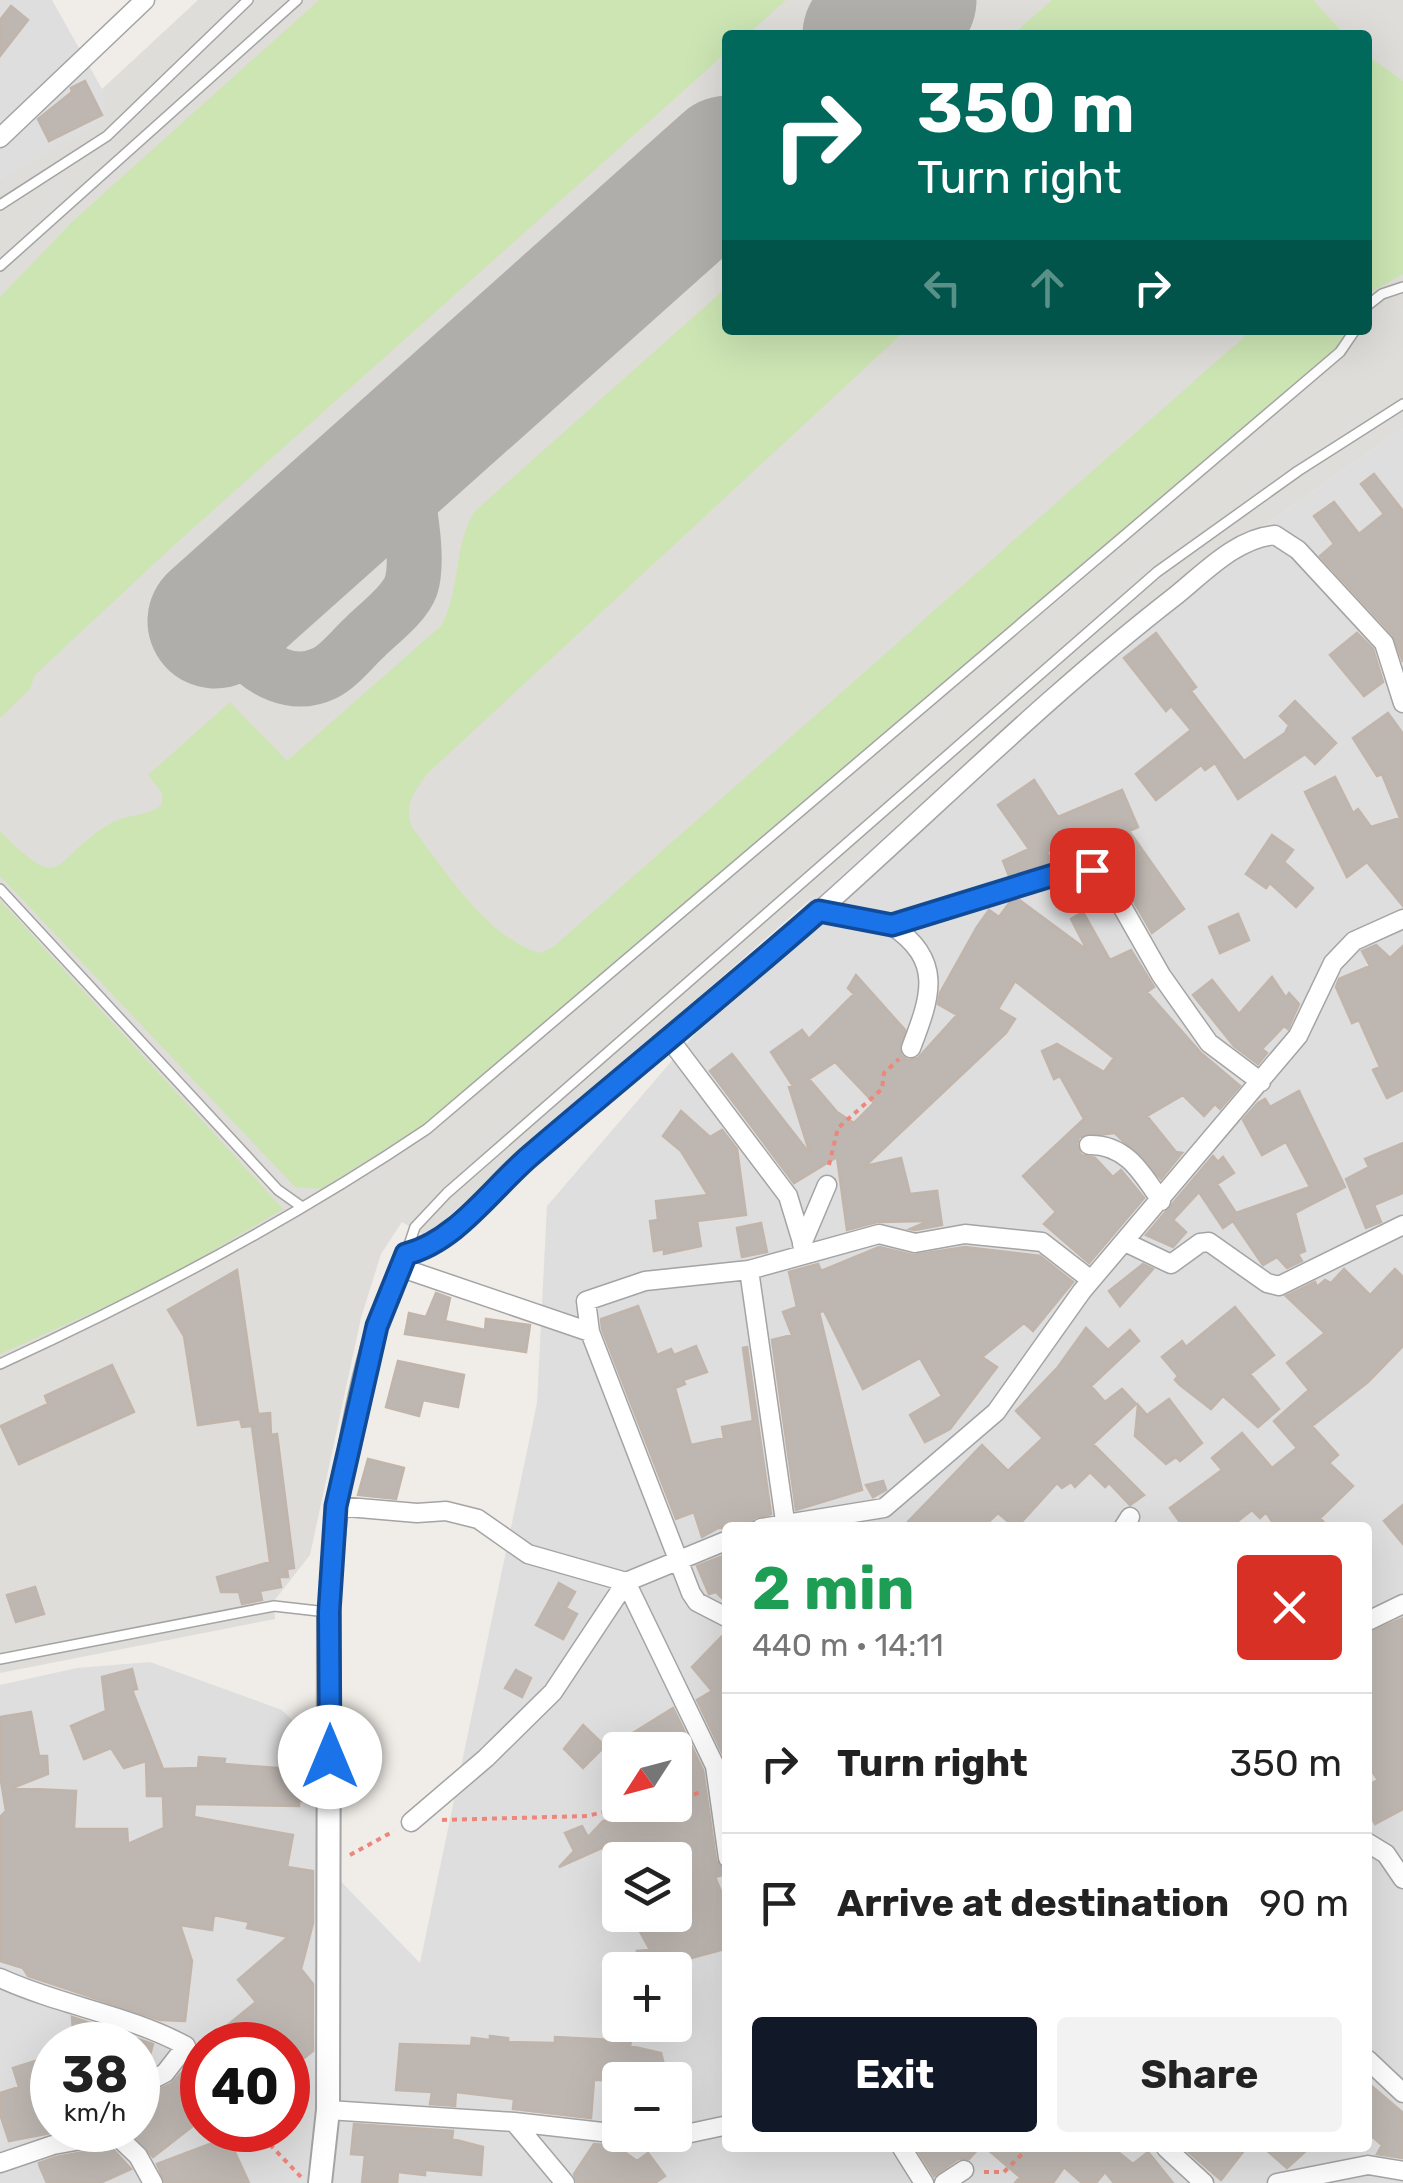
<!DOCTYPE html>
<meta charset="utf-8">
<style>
:root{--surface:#fff;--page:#f2f2f2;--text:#222;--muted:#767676;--line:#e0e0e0;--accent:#111827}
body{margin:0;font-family:Rubik,sans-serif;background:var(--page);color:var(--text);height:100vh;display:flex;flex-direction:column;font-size:38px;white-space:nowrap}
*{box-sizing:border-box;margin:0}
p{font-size:32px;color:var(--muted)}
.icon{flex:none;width:55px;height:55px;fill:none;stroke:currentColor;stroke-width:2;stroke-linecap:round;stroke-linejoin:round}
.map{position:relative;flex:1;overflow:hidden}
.panel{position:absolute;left:722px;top:1522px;width:650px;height:630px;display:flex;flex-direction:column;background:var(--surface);border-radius:10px;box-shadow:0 10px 40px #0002}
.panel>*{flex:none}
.top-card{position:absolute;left:722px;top:30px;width:650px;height:305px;border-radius:10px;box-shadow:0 10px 40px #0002;background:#00695c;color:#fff;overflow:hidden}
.needle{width:65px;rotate:234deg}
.controls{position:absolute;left:602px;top:1732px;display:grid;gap:20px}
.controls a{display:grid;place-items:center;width:90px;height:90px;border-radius:10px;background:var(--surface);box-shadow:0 10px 40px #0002;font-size:50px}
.speed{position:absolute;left:30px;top:2022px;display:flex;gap:20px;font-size:50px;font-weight:700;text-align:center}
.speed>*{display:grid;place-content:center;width:130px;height:130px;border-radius:50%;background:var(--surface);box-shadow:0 10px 40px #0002;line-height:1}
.speed small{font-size:25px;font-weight:400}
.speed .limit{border:15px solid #d22;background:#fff;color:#111}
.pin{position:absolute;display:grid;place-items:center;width:85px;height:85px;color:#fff;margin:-42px;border-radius:20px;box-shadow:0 5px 15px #0006}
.me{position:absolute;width:110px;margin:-55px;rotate:0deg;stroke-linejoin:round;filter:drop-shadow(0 0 8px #0008)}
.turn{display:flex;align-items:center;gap:35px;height:210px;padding:0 30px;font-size:45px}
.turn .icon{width:130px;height:130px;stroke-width:2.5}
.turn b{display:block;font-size:70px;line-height:85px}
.lanes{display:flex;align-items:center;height:95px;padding:0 30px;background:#0003;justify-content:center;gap:50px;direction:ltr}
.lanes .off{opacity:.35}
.round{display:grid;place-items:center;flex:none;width:105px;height:105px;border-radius:10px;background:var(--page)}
.summary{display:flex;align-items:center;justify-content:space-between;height:170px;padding:0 30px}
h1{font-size:60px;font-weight:700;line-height:75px;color:#1e9e55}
.cta{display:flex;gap:20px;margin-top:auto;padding:20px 30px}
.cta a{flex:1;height:115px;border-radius:10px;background:var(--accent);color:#fff;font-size:40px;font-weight:700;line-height:115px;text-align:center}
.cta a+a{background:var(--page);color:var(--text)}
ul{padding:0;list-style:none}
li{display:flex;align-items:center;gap:30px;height:140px;padding:0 30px;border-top:2px solid var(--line)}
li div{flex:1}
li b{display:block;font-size:38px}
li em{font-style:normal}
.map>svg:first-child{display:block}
.residential{fill:#dedede;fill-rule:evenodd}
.airport{fill:#dfddd9;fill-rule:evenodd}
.grass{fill:#cce5b3}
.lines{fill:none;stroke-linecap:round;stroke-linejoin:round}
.taxiway{stroke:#afaeab;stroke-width:55}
.runway{stroke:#afaeab;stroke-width:135}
.building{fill:#bdb6b1;stroke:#c1b5ab;stroke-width:2.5;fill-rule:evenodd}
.service-casing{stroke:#a4a4a4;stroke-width:12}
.minor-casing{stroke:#a4a4a4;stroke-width:21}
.tertiary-casing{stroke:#a4a4a4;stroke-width:26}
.path{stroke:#ee867b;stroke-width:4;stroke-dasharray:5 5;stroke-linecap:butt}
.service{stroke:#fff;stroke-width:9}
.minor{stroke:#fff;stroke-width:18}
.tertiary{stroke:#fff;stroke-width:22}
.route-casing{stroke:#114b97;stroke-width:25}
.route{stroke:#1a73e8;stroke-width:18}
</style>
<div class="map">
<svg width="1403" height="2183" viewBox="0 0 1403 2183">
<rect width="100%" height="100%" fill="#f0ede8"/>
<path class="residential" d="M0,0h52l50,89 5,29 -107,61z
M1403,428v1755h-1403v-498l77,-17 73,-6 132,48 40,40 -5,23 2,86 101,104 117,-560 10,-197 270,-314 310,-270zM728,1528h640v620h-640zM620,1750h55v55h-55zM620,1860h55v55h-55zM620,1970h55v55h-55zM52,2045h86v85h-86zM202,2045h86v85h-86zM620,2080h55v55h-55z"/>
<path class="airport" d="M198,0h1205v428l-276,194 -701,614 -24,-14 -21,32 -20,64 -51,237 -36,46 1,18 -275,54v-1494l106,-61 -4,-29zM728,35h640v295h-640z"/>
<path class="grass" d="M319,0h467l-39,35h-19l-1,17 -555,495 -137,128 -5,14 -30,29v-421l73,-76z
M1052,0h261l32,35h-333z
M1368,56l35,25v193l-35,20z
M727,287l1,43h178l-478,443c-14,19 -26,33 -15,56 35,44 71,106 126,124l13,-5 700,-618h96l-12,18 -911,776 -104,65 -26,-2 -295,-311v-45c67,68 50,27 111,-8 18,-10 36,-5 51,-19v-11l-14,-18 82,-73 57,59 154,-135c20,-36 12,-79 33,-114z
M0,900l283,309 -125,74 -158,71z"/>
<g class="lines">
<path class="taxiway" d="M318,529c-29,10 -63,1 -84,28 -40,49 28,147 91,116 14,-7 28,-25 40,-36 14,-14 39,-32 46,-51 10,-31 -6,-97 -10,-131"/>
<path class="runway" d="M870,35l39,-35
M215,621l513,-458"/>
</g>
<path class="building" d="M11,6l17,14 -28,36v-36z
M85,81l17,34 -53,26 -11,-22 34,-27 -1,-4z
M1374,474l29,37v151l-10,-27 -73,-79 14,-12 -20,-28 20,-14 25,32 25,-20 -23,-30z
M1156,633l40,54 -5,4 53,70 41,-28 4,-8 -9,-9 15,-15 41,42 -21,21 -10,-10 -67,45 -23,-36 -10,7 -4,-5 -45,35 -20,-26 55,-44 -20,-24 -5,5 -42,-53z
M1357,633l16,16 10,33 -19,14 -34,-41z
M1388,713l15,21v172l-36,-44 -20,15 -42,-85 30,-15 18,36 5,-4 13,18 29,-9 -18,-44 -5,2 -24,-38z
M1034,780l24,37 64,-27 16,37 -9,4 55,78 -32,24 -38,-66 -25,-10 -11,-19 -31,14 5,10 -43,14 -6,-15 26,-12 -31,-44z
M1272,835l21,15 -9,12 29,26 -17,19 -26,-24 -4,5 -20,-14z
M1018,899l69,51 -16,-31 12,-7 27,48 21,-10 23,37 -7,5 54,61 39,33 -20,23 -5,-5 -11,12 -21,-21 -36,21 29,36 6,1 -21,26 -46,-46 -36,4 -2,8 4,10 14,3 18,19 8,-7 23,28 -55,65 -45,-39 12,-12 -33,-36 61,-57 -24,-43 -6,3 -12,-28 15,-7 47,28 10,-14 -99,-77 -17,28 17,10 -9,14 -141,133 36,-8 9,36 27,-3 5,34 -27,5 -5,-1 19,-8 -52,1 -30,8 -10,-73 -43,26 -84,-112 22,-17 78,100 -21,-67 4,-1 -22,-34 31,-22 7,9 45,-45 -6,-6 8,-13 49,55 -4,25 7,5 10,-2 39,-43 -19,-11 2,-11 37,-66 12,-17 10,7 11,-15zM835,1062l39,41 -20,20 -17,-11 -28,-33z
M1238,914l11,26 -29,13 -11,-26z
M1376,945l14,13 13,-12v144l-16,8 -14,-28 7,-3 -21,-47 -7,3 -16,-36 3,-8 31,-13 -8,-15z
M1272,977l14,21 3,-5 10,11 -11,25 -4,-3 -22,23 5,4 -9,11 -24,-18 -41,-51 19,-15 27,34z
M1299,1091l46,96 -50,26 10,38 -7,3 4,7 -15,7 -10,-11 -14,8 -30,-44 -10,7 -24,-36 -26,28 13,12 -13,15 -27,-12 67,-79 5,6 5,-5 11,16 -17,11 19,29 74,-26 -24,-45 -24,13 -19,-35 15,-17 7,-4 5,8z
M681,1111l29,26 12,-7 15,19 9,66 -49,6 4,25 -37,8v-5l-10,2 -4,-30 8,-1 -2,-19 52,-6 -27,-44 -18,-15z
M1403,1143v50l-29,12 7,17 -15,6 -20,-49 23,-12 -4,-8z
M761,1223l6,29 -25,5 -5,-29z
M879,1247l34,8 52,-8 75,9 33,26 -40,49 -9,-8 -42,34 15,10 -47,62 -25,13 -15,-27 32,-19 -22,-38 -57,31 -39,-78 -5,1 43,178 -66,20 -24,-170 20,-5 -9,-23 14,-5 -8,-35 29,-8 3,7z
M1143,1264l10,5 -33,37 -11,-15z
M1344,1269l26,26 25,-26 8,8v69l-35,36 -56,44 26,29 -9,8 24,23 -33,32 9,10h-53l-10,-16 -6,6 -8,-8 -23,18h-45l-14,-20 52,-38 -10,-12 30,-25 30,35 25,-20 -23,-27 35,-31 -22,-27 38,-30 -39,-37 29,-14 2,5 8,-7 6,3z
M237,1270l21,144 12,-1 1,22 6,-1 17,134 -7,1 1,8h-9l2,10 -21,4 2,9 -20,4 -3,-12h-18l-4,-15 53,-15 -18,-136 -10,1 -2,-8 -42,6 -14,-89 -16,-26z
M436,1293l14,5 -5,23 40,9 1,-11 44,6 -4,27 -121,-18 4,-21 17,4z
M638,1306l19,49 14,-6 3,6 22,-9 11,26 -24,8 2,4 -10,4 16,57 33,-7 -2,-11 31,-6 -10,-73 4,-1 24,167 -17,4 -5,10h-31l-16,9 -8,-25 -18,7 -74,-190 -1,-10z
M1235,1307l39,48 -24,19 29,35 -21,18 -35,-31 -12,13 -31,-24 -5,-5 3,-4 -16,-19 20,-16 4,6z
M1086,1328l22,22 22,-20 9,11 -48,45 14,16 17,-13 14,15 -43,40 51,51 -14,10 -21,-22 -4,4 -15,-15 -15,15 -4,-5 -9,6 -5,-5 -41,45 -18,-15 -16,15h-80l80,-83 26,26 35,-33 -27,-27 42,-44z
M398,1361l66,14 -6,32 -35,-7 -4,16 -33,-9z
M112,1365l22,47 -115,52 -18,-38 47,-22 -3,-8z
M1169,1399l33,44 -22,18 -4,-4 -10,7 -31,-28 3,-31 9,10z
M368,1459l36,9 -8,31 -38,-4z
M883,1481l3,9 -13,7 -7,-12z
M1403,1505v39l-19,-23z
M728,1554v50l-12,-12 -7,2 -12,-28z
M559,1583l16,9 -9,16 11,6 -14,25 -27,-14z
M35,1587l9,27 -28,8 -9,-27z
M1403,1618v191l-28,15 -7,-14v-25l10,-5 -10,-15v-132z
M728,1630v135l-31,-65 15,-9 -20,-24z
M132,1669l5,20 -5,1 31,79 35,-1 1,-11 26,2 -1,5 80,6 1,31h-6v5l-104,-2 -1,13 99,18 -6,32 26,4v52l-12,46 12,15v67l-25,20v-26h-85l53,-43 -18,-22 50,-43 -41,-9 2,-6 -35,-7 -2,15 -32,-5 12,36 -7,60 -25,-1 -132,-44 -5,-8 -23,-7v-144l6,-6 -6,-36v-58l31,-5 8,44h8l1,18 -36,14 64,3 -2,38h53l1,15 36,-16 -1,-32h-16l-1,-35 -22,7 -13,-20 -27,11 -13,-33 35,-15 -4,-34z
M516,1670l15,8 -9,19 -17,-9z
M673,1708l30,62 13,90 10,14 -11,3 13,31v40l-44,12 1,10h-46l-2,-19 13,-1 -19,-35h44v-55h-65l-6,-13 -45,20 15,-16 -9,-18 17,-7 6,11 15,-16 47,-12 -2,-4h19l19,14 -8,-14h9l-12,-24v-31h-31l-11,-17z
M583,1725l22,21 -22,22 -19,-19z
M72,2017l81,27 -7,25 -8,4v-28h-64z
M639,2025h20l1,15h-21z
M490,2036l18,2v4l47,1v-6l76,4 -1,5 31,7 7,27h-74l-3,38 -78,-9 1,-10 -58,-7 -1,14 -25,-2 2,-12 -36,-2 4,-46 71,2 1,-8 18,2z
M194,2059l8,14v46l-49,38 -24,-27h9v-31l33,-15z
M35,2061l10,30 7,-3v42h14l-57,11 -9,-27v-21l19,-6 -6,-19z
M1368,2083l35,30v45l-26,-4 5,-9 -14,-12z
M354,2124l99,7 -1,8 31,8 -2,28 -56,-5v5l-27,-3 -1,11h-35l3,-28 -14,-1z
M228,2137l21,46h-84l-8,-19z
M594,2144l22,2 21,15 11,-8 17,23 -10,7h-78l-3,-9z
M111,2147l20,22 -31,14h-53l-7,-16 -1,-4 17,-6z
M916,2148h63l-10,11h-11l-24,17z
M986,2148h90l7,6 5,-6h25l20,16 15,-12 25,31h-59l-9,-11 -9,11h-14l-18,-16 -11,16h-38l5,-6z
M1184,2148h62l-25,32z
M1264,2148h45l-22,20z"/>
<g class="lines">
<g class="service-casing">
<path id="service" d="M0,205l107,-69 141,-136
M0,266l297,-266
M1368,305l14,-11 21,-7
M0,889l278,301 24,17
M406,1254l9,-27 32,-34 710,-621 141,-101 105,-67
M0,1364c148,-68 292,-144 427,-235l913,-777 15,-22
M0,1659l274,-53 53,6"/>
</g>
<g class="minor-casing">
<path id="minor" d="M0,138l145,-138
M819,911l72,14 166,-51 35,-5 11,4 58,102 48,68 52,39
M891,925c53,35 40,71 20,123
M671,1041l117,155 14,46
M1089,1145c37,-1 53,28 72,56
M1127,1243l44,21 29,-21 9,-1 58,41 12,3 124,-61
M802,1244l25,-59
M399,1267l191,65
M749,1270l36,251
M336,1506l81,7 29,-2 32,8 50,35 98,28
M761,1528l123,-20 112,-96 86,-121 216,-255 35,-73 21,-22 49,-22
M1123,1528l7,-11
M626,1582l89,184 13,92
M329,1612c8,-113 25,-256 77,-358 52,-12 88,-69 128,-102 96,-78 191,-157 283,-239 119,-106 231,-218 357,-316 29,-23 62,-59 101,-62l23,15 86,93 19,60
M728,1618l-31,-16 -6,-9 -101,-261 -4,-31 59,-20 104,-11 130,-36 36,9 50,-9 77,8 49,38
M1368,1621l35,-17
M411,1822l75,-64 67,-66 73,-110 102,-42
M1368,1843l18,11 17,25
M0,1978c61,28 127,36 186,68l-21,27 -27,14
M1368,2060l35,33
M328,2110l186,12 51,61
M514,2122l106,12
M625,2135l42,3 61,-13
M902,2148l22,35
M1166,2148l38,35
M0,2163l53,-18 62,-11 23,22 15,27
M944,2183l20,-13
M1277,2183l91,-18 35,6"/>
</g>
<g class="tertiary-casing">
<path id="tertiary" d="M320,2183l8,-73 1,-498"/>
</g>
<path class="path" d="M829,1165l9,-37 44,-39 2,-16 15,-14
M675,1801l26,-9
M442,1820l145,-4 25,-6 32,2 20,-7
M350,1855l44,-24
M256,2130l45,47
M984,2172h20l24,-24"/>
<use href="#service" class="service"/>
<use href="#minor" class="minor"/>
<use href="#tertiary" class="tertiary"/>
</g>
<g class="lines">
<g class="route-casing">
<path id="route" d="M330,1757l-1,-145 7,-106 41,-180 29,-72c50,-12 87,-67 125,-99 96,-82 193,-161 288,-244l73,14 165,-51 35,-4"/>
</g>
<use href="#route" class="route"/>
</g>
</svg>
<div class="controls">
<a><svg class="needle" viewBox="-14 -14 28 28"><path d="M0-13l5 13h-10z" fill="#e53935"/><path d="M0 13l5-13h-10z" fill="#767676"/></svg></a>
<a><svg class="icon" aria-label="layers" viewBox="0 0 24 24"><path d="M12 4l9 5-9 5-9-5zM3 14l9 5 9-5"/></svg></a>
<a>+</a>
<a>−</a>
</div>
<div class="speed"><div>38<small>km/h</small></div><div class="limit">40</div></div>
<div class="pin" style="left:1092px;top:870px;background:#d93025"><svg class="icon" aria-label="arrive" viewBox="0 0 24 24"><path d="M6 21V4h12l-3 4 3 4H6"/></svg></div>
<svg class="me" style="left:330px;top:1757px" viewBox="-20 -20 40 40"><circle r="19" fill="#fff"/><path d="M0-13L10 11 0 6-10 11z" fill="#1a73e8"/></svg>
<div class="top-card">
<div class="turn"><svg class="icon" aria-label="right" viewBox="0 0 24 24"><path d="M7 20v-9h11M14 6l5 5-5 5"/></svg><div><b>350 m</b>Turn right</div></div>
<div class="lanes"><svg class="icon off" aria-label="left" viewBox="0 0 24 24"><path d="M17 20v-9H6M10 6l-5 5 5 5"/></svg><svg class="icon off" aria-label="ahead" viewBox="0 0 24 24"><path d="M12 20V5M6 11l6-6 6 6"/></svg><svg class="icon" aria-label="right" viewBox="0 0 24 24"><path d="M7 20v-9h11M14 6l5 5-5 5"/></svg></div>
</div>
<section class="panel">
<div class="summary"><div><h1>2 min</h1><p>440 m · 14:11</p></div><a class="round" style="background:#d93025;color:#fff"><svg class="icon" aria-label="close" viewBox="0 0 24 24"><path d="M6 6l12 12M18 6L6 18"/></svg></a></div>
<ul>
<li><svg class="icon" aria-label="right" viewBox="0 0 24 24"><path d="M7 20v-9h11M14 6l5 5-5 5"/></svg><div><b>Turn right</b></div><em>350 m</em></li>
<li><svg class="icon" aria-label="arrive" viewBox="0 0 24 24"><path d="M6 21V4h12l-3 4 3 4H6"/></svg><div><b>Arrive at destination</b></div><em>90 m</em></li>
</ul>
<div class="cta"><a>Exit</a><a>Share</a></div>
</section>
</div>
